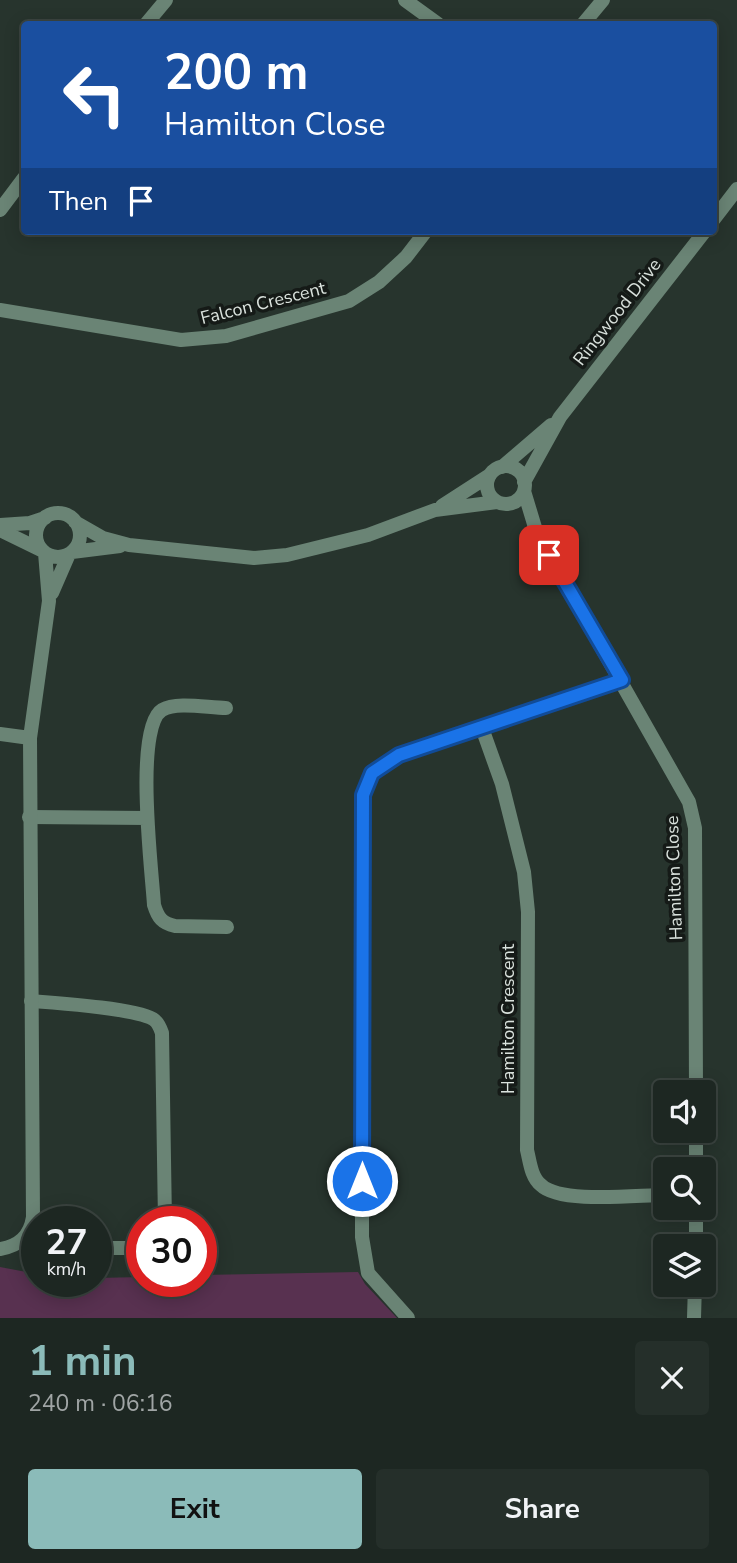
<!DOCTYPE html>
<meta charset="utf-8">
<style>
:root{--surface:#1d2722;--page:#252f2a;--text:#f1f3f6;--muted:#a0a5a5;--line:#3b4440;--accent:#8bbbb9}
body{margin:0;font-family:"Nunito Sans",sans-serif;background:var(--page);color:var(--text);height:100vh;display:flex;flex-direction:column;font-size:26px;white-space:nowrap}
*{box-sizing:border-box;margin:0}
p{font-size:23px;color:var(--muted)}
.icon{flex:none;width:38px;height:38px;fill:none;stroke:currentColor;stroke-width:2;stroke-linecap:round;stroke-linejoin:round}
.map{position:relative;height:1318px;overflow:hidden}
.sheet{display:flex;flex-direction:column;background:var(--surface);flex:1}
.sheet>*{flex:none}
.top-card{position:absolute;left:21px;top:21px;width:696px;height:214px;border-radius:7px;box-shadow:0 4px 18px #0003,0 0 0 2px var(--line);background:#1a4fa0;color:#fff;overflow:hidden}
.fabs{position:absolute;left:653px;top:1080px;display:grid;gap:14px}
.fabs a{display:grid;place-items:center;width:63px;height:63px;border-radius:7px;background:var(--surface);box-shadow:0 4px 18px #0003,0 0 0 2px var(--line);font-size:35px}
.speed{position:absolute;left:21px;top:1206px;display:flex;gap:14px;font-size:35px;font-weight:700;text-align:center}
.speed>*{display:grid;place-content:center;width:91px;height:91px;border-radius:50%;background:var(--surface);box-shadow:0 4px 18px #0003,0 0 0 2px var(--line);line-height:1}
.speed small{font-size:18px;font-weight:400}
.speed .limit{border:10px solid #d22;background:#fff;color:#111}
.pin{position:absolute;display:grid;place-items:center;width:60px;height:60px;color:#fff;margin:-30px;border-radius:14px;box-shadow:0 4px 10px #0006}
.me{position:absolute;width:77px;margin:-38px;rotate:0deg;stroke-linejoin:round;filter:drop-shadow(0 0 5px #0008)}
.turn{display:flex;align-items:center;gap:24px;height:147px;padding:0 28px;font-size:32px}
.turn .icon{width:91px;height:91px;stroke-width:2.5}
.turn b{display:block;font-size:49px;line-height:60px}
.then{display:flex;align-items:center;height:66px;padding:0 28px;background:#0003;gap:14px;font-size:26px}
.round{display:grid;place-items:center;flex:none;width:74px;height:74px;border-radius:7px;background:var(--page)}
.headline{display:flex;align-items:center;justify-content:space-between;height:119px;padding:0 28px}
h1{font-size:42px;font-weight:700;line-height:52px;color:var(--accent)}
.cta{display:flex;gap:14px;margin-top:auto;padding:14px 28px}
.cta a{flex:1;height:80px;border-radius:7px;background:var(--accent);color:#111;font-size:28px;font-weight:700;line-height:80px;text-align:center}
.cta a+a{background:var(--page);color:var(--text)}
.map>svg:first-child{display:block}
.green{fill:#583150}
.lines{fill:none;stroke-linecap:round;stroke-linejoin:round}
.service{stroke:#6a8475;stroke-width:14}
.minor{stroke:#6a8475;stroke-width:14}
.route-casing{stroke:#114b97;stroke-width:18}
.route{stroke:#1a73e8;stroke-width:12}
.labels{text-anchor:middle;stroke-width:7;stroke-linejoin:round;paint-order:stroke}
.street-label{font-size:18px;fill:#dae2dd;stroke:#151a17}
</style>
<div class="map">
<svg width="737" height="1318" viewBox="0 0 737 1318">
<rect width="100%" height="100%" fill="#27342d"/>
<path class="green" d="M0,1267l37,7v7h59v-3l46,-1v4h59v-6l157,-3 7,12 32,34h-397z"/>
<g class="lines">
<path class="service" d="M226,708c-18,0 -49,-7 -64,2 -28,17 -10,162 -8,195 4,13 8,18 21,21l52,1
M29,817l118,1
M31,1001c25,2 103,7 122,18 5,3 7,8 9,14l3,189
M25,1238l12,3
M96,1248h46"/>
<path class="minor" d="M405,0l33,24
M146,24l20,-24
M583,24l20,-24
M0,210l24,-32
M714,219l23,-30
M0,310l181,30 45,-4 123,-35 30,-19 27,-25 20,-26
M487 485a19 19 0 1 1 38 0a19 19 0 1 1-38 0Z
M502,467l49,-42
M524,482l36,-65 145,-186
M524,491l13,43 152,268 6,26 1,264
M442,506l48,-31
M36 535a22 22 0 1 1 44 0a22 22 0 1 1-44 0Z
M75,522l28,16 26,7 125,13 33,-3 81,-20 67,-25 62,-8
M0,525l30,-2 15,-5
M0,530l41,20
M72,552l48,-6
M52,593l17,-39
M482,728l20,56 22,88 4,40 -1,238c3,12 4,27 14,35 19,19 96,10 124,10
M0,734l30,4
M696,1130v39
M696,1246v-38
M0,1249c19,-3 30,-13 33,-32l-3,-479 19,-137 -4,-48
M408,1318l-40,-45 -6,-36v-419c2,-35 6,-46 37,-63l223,-75
M694,1318l1,-34"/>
</g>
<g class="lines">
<g class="route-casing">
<path id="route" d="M362,1181l1,-386 9,-22 27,-18 223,-75 -73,-125"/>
</g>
<use href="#route" class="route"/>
</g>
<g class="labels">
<g class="street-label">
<text transform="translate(263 303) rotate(-14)" y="6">Falcon Crescent</text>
<text transform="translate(617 312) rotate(-52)" y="6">Ringwood Drive</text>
<text transform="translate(674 878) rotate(-92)" y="6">Hamilton Close</text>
<text transform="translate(508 1019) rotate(-90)" y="6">Hamilton Crescent</text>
</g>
</g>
</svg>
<div class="fabs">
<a><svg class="icon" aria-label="sound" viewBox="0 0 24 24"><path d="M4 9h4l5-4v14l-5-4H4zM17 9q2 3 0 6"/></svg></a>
<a><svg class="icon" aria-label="search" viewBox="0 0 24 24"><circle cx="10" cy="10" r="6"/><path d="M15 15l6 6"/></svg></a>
<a><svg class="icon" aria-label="layers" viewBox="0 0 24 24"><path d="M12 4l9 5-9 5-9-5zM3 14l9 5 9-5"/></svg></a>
</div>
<div class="speed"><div>27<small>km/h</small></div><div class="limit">30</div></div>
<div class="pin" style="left:549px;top:555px;background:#d93025"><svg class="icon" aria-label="arrive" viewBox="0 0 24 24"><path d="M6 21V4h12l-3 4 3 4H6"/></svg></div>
<svg class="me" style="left:362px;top:1181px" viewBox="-20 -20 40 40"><circle r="17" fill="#1a73e8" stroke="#fff" stroke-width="3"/><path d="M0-11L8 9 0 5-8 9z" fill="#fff"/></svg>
<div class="top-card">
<div class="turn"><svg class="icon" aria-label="left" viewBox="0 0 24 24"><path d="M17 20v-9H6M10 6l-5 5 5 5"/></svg><div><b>200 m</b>Hamilton Close</div></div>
<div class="then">Then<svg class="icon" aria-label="arrive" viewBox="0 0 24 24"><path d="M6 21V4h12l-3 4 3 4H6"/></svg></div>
</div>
</div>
<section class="sheet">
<div class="headline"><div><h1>1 min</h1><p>240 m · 06:16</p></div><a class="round"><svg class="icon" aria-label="close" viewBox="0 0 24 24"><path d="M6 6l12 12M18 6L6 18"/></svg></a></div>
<div class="cta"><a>Exit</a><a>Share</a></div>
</section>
